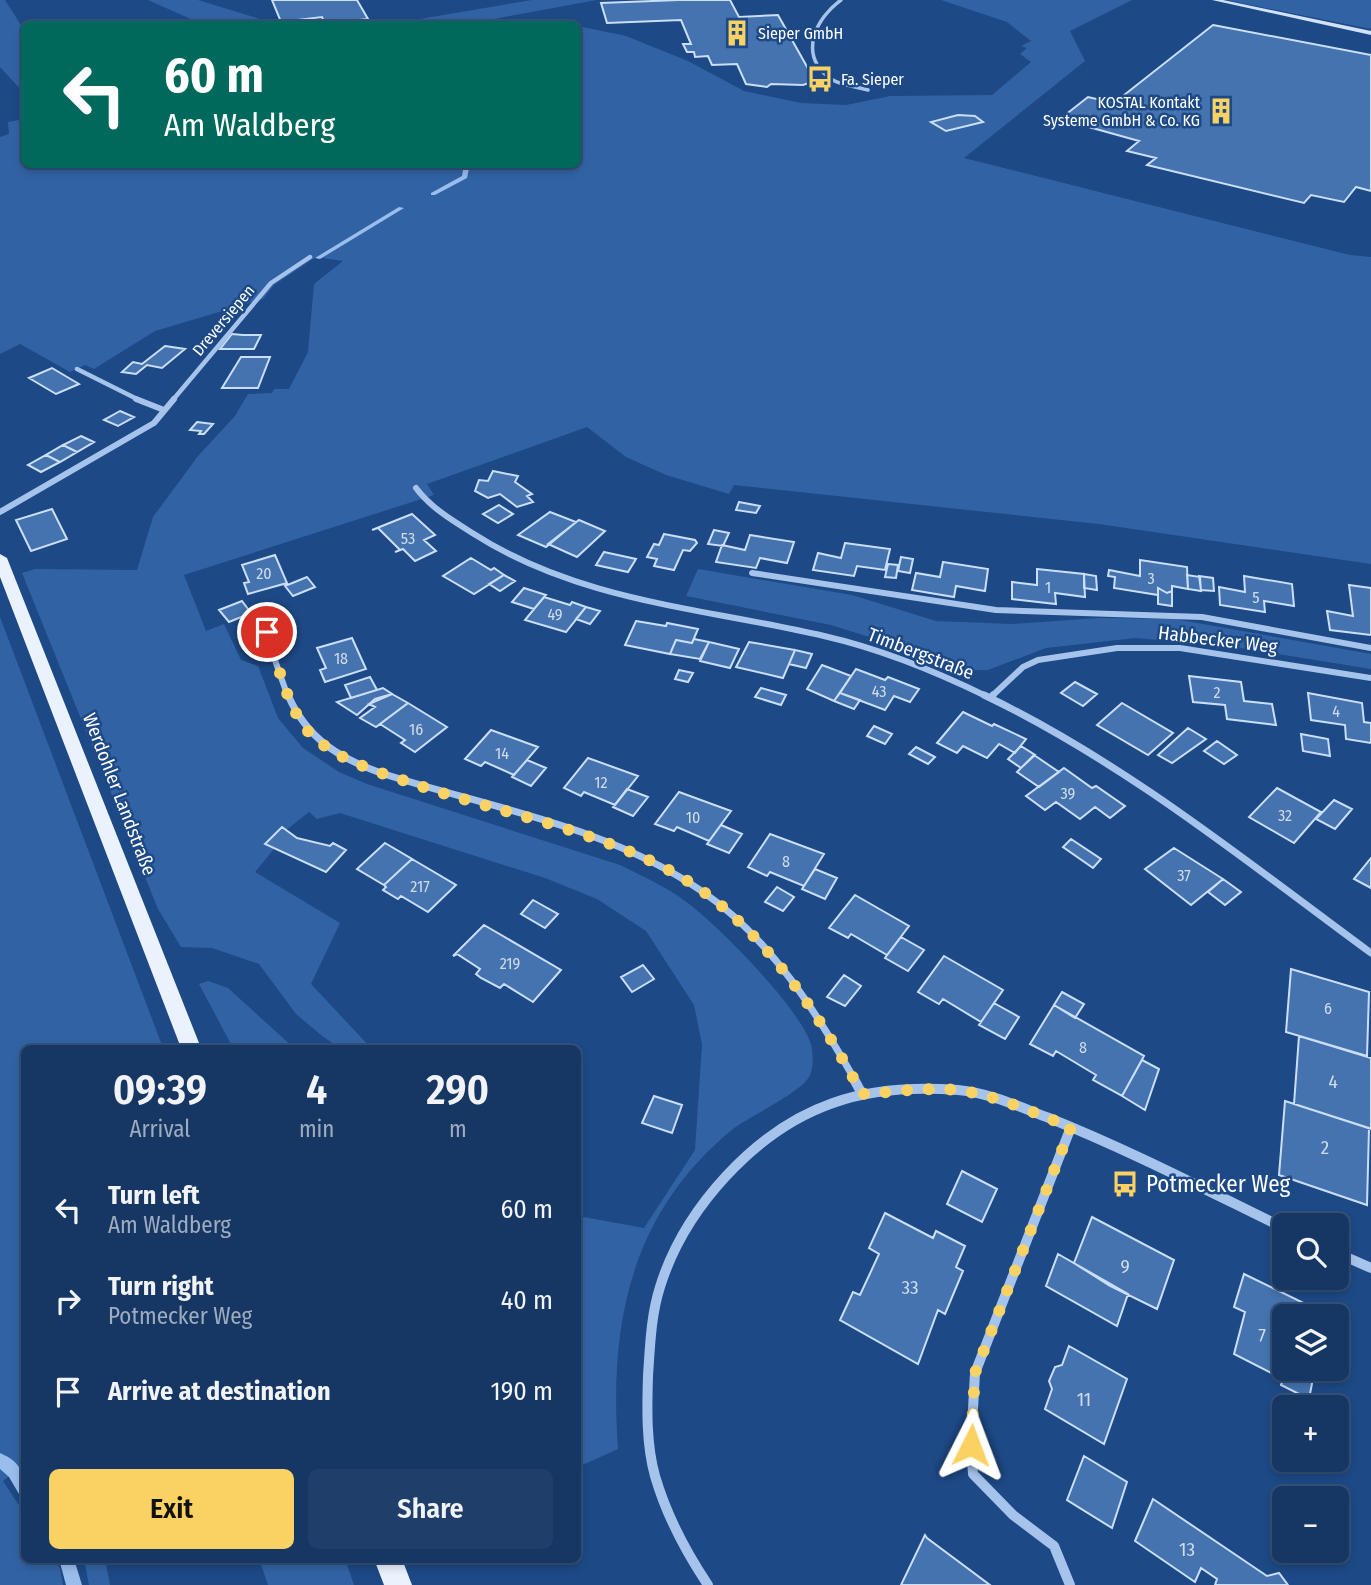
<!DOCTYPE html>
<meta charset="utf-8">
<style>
:root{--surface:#163764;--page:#1f3f6a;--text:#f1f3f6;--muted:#9eacbf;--line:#355178;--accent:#fad264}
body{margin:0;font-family:"Fira Sans Condensed",sans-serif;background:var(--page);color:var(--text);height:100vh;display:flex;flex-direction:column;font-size:26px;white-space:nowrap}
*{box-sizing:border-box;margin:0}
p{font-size:23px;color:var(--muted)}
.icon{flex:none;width:38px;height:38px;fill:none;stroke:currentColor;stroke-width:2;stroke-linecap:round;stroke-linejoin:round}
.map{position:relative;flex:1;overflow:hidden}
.sheet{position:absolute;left:21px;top:1045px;width:560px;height:518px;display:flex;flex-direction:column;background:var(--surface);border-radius:10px;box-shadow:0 4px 10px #0003,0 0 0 2px var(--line)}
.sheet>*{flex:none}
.guide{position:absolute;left:21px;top:21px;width:560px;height:147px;border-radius:10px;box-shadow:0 4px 10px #0003,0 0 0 2px var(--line);background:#00695c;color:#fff;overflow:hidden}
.controls{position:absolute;left:1272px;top:1213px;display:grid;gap:14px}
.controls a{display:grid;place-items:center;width:77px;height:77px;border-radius:10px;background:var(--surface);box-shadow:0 4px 10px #0003,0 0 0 2px var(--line);font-size:35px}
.pin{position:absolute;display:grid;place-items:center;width:60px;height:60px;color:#fff;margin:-30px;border:4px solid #fff;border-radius:50%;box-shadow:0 2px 7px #0007}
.me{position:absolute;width:77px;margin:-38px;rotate:3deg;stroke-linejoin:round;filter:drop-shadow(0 0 5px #0008)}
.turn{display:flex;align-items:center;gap:24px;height:147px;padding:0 28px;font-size:32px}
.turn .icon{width:91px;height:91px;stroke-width:2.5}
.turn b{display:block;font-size:49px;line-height:60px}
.eta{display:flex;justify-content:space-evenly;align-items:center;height:119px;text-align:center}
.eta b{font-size:42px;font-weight:600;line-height:49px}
.action{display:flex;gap:14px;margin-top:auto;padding:14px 28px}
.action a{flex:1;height:80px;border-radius:10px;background:var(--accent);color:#111;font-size:28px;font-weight:600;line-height:80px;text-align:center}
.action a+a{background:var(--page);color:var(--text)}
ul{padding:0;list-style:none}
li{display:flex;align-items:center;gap:21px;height:91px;padding:0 28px}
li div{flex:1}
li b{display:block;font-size:26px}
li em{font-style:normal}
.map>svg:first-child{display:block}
.green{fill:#3163a4}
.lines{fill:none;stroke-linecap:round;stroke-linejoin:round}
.stream{fill:#99beed;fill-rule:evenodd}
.building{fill:#4573af;stroke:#cadef8;stroke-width:2}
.street-far4{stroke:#a6c4eb;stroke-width:3.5}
.street-far3{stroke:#a6c4eb;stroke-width:4.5}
.street-far2{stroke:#a6c4eb;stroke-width:6}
.street-far1{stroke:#a6c4eb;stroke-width:7}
.street{stroke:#a6c4eb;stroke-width:10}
.secondary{fill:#d1e1f8;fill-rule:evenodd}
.primary{fill:#eaf2fe;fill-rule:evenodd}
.route{stroke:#fad264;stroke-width:12;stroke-dasharray:0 21.6}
.labels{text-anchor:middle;stroke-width:5;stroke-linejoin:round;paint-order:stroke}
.far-poi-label{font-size:16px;fill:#fff;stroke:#1d4986;text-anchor:start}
.far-street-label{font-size:16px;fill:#fff;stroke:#1d4986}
.number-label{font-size:16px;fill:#d0dceb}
.street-label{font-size:19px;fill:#fff;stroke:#1d4986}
.near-number-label{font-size:19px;fill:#d0dceb}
.near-poi-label{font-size:23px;fill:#fff;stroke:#1d4986;text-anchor:start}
</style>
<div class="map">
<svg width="1371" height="1585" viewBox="0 0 1371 1585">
<rect width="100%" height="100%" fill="#1d4986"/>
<path class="green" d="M0,0h5l19,30v63l-24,-26z
M148,0h50l78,24h-74z
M532,0h65l-131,24h-76z
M941,0h191l-62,31 15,30 -121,97 386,97 21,2v307l-272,-40 -365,-39 -5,9 -63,-19 -40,-18 -39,-30 -160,57 7,11 -250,80 22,56 18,-7 17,36 17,6 20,52 25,30 36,24 28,12 253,81c22,11 45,21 65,36 32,23 114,106 126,143 2,9 3,22 -1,31 -6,16 -60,41 -77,54 -103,84 -124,195 -115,320l-40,18v-251l66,12 51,-78 7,-106 -8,-39 -48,-74 -49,-32 -52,-21 -205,-65 -23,6 -8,-7 -24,19 -4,-3 -16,15 9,6 -19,23 85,51 -29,61 60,64h-32l-18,-13 -25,-21 -37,-50 -47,-16 -31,-1 -23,-38 -136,-336 13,-4 102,1 16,-53 45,-61 37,-40 13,-22 24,-1 2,-4h15l19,-37 6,-68 29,-23 -27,-4 -42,28 -11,14 -108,32 -61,38 -9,-4 -15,7 -50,-28 -20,10v-217l9,-3 -1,-12 16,-3v45h554v-138l48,10 62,25 56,30 57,12 45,2 44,-9 102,-1 39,-33 -11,-8 7,-6 -6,-2 10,-5 -24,-19z
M1226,0h145v29z
M698,569l154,26 84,26 75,3 88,-6 76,1 196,35v15l-143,-23 -93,-8 -89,10 -58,22h-14l-143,-45 -145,-29z
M0,617l163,431h-139v417l-21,16 21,32v46h30l6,9 3,17h-63z
M208,981l20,7 66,60h-61l-34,-64z
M84,1559h21l5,26h-21z
M259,1559h86l9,26h-86z"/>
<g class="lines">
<path class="stream" d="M464,164h6l-3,14 -32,17h-4v-2l31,-17z
M399,207l5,1 -84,51 -5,-1z
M0,1453c23,10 24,21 24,43l-5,-2 -10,-17 -9,-8z
M59,1559h15l8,26h-16z"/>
</g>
<path class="building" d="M272,0h85l11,19 -43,5 -3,-7 -41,5z
M679,0h51l9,17 39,-2 37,66 -12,4 -32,-1 -4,3 -21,-3 -9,-20 -25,1 -4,-9 -13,1 -1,-5h-7l-4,-8h8l-10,-24 -74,3 -6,-20z
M1213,25l158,30v136l-15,-4 -12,15 -33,-7 -7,8 -157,-38 9,-7 -29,-7 12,-10 -79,-22 28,-22 26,6z
M958,115l17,1 8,6 -37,9 -15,-9z
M232,334l11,1h18l-7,14h-34z
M165,346l20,3 -23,19 -15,-3 -11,9 -14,-2 11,-10 9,2z
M241,357h29l-12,31h-36z
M52,368l27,16 -23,10 -27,-16z
M120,411l14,6 -16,9 -14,-6z
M197,422l16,2 -9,10h-5l2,-3 -11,-1z
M81,436l13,6 -17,10 -14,-7z
M63,445l14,7 -17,10 -14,-7z
M46,455l14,7 -19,10 -13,-7z
M493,471l25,5 -3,6 17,12 -5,2 6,6 -16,5 -17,-13 -12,4 -13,-7 4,-11 9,1z
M739,502l21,4 -4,7 -20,-3z
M499,505l14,9 -15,9 -15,-9z
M52,509l15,30 -36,12 -15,-31z
M550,512l26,10 -30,25 -28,-12z
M412,514l23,21 -11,5 12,11 -21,10 -12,-12 -8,3 5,-2 -22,-22 -6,2z
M579,520l26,11 -28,26 -29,-13z
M714,530l15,3 -6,13 -15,-2z
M664,534l31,6 2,3 -7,8 -7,-1 -9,20 -20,-4 3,-7 -10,-2 7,-13 5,1z
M750,535l44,7 -7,21 -27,-5 -4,10 -40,-6 6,-17 23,5z
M845,543l45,6 -5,21 -28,-4 -3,10 -41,-6 5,-17 23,5z
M604,552l32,7 -8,13 -32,-7z
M275,555l12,28 -39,11 -4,-11 5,-1 -7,-17z
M901,557l12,2 -3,14 -12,-2z
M471,558l20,12 3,-2 10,7 -30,19 -31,-18z
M1140,560l47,7 1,22 -16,-3v5l-5,2 -9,-5v7l-44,-7 1,-11 -7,-1 1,-6 31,6z
M943,562l45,7 -3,22 -29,-5 -2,11 -42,-7 4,-17 24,4z
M888,564l10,1 -2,13 -11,-1z
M1037,569l47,5 1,23 -30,-4 1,11 -44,-5v-17l25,3z
M1084,574l12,2 1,14 -13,-2z
M504,575l11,6 -15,10 -11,-7z
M1187,575l13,2 1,14 -13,-2z
M1199,576l14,2 1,13 -13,-1z
M1244,576l48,8 2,22 -30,-5 1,11 -45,-7 -1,-18 26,5z
M307,577l8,10 -22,9 -8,-10z
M1349,585l22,3v47l-41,-5 -3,-19 26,5z
M524,588l22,7 -12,14 -22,-7z
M1158,588l9,5 5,-2v15l-14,-2z
M544,597l26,8 2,-3 14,5 -20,25 -41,-12z
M242,601l9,12 -22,9 -10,-12z
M586,607l14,4 -10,13 -14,-5z
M636,621l30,5 1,-3 31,6 -6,14 -16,-3 -6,14 -45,-9z
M352,638l14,31 -41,13 -5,-12 6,-2 -9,-20z
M694,639l15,3 -9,17 -30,-5 6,-14 16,3z
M709,642l30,7 -9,19 -30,-7z
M749,642l46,8 -12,28 -47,-11z
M795,650l17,4 -6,14 -17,-4z
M822,665l29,11 -17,25 -27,-12z
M856,669l29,11 3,-3 31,12 -9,13 -16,-6 -9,14 -45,-17z
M679,670l14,3 -5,9 -13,-3z
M1189,676l52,6 3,19 28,3 4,21 -49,-6 -2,-14 -32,-3z
M370,677l7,13 -26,8 -6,-13z
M1075,682l22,12 -14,12 -22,-13z
M383,688l9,6 -17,5 -18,16 -20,-13z
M761,688l25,7 -5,10 -26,-8z
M840,693l20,7 -6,9 -20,-8z
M1308,693l54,10 2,19 7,1v20l-25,-4 -1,-14 -34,-5z
M392,694l16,9 -32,24 -16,-9 15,-11 -6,-3z
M408,703l39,24 -32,25 -14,-9 4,-3 -25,-16z
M1122,703l51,30 -25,22 -51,-30z
M963,712l29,14 2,-2 32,15 -11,14 -16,-9 -12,14 -24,-12 -6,7 -20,-10z
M874,726l18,8 -7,10 -18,-8z
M1188,728l18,11 -34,24 -14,-8z
M491,730l47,17 -24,28 -29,-13 -4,4 -16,-7z
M1301,734l27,5 2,17 -27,-5z
M1217,741l20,14 -13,9 -20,-13z
M1021,746l14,9 -14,13 -13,-9z
M916,747l19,10 -7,7 -19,-10z
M1034,755l25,17 -20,15 -22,-15z
M588,758l50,18 -23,29 -31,-13 -3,4 -17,-8z
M527,760l19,8 -15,18 -19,-9z
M1064,768l28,20 4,-2 29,20 -15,12 -15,-11 -15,12 -24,-17 -11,8 -19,-14z
M1277,788l44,24 -27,31 -45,-26z
M627,789l21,8 -15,19 -20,-9z
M679,792l52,19 -22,30 -32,-14 -3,4 -19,-7z
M1334,800l18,9 -17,20 -19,-10z
M721,825l21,9 -13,19 -22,-9z
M282,827l15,11 33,8 3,-3 13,7 -20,22 -61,-28z
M770,834l54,20 -20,32 -34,-14 -3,4 -19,-9z
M1071,839l30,20 -8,9 -30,-21z
M385,843l27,16 -28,26 -27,-16z
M1174,848l49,31 -32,26 -46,-36z
M1371,858v30l-17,-9z
M412,859l44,26 -28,27 -27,-16 -3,3 -15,-9 3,-3 -2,-2z
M815,869l22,9 -12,21 -23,-10z
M1223,879l18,13 -16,13 -17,-13z
M777,887l17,10 -11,14 -18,-9z
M855,895l54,31 -22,29 -36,-21 -3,4 -19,-10z
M533,900l25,14 -13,14 -24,-14z
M484,925l77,45 -28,32 -29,-18 -4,4 -19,-10 -5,-4 4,-5 -23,-15 -4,2z
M901,937l23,13 -16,21 -23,-13z
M944,956l59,34 -22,32 -38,-23 -4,5 -21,-12z
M643,965l11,14 -22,13 -11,-15z
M1291,969l78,23 -2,64 -81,-24z
M844,975l17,11 -16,20 -18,-9z
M1062,992l22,12 -9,14 -21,-13z
M994,1003l25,14 -14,22 -26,-14z
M1054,1005l90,51 -22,40 -29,-16 3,-5 -40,-24 -3,5 -23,-12z
M1299,1036l72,22v71l-77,-25z
M1142,1060l17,9 -14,41 -23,-14z
M654,1096l28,9 -10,28 -30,-10z
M1285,1101l84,27 -2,77 -88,-30z
M962,1171l35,18 -15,33 -35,-18z
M885,1213l48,25 3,-7 29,15 -9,21 7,4 -18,43 -7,-4 -20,54 -78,-44 13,-28 7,3 19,-41 -10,-6z
M1092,1217l82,43 -17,49 -47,-23 -36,-23z
M1058,1254l70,40 -11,32 -71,-40z
M1244,1274l76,37 -2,5h-34v52h31l-6,31 -28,-14 2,-6 -49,-25 11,-42 -11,-5z
M1069,1346l58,33 -23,65 -59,-35 7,-20 -3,-8 6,-14 7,-2z
M1084,1456l43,26 -15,46 -45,-28z
M1153,1499l114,77 12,-3 9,12h-73l2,-6 -16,-11 -6,14 -60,-41z
M925,1535l2,3 63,47h-89z"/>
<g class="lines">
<path class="street-far4" d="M841,0c-25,18 -44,55 -10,79 9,6 26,8 37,11"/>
<path class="street-far3" d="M77,369l64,32
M172,401l99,-118 39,-26"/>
<path class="street-far2" d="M136,399l28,11
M416,488c15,20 37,33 58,46 106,68 230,74 350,102 57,13 111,35 164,61
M0,512l154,-89 20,-24
M752,573l244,37 206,7 169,31
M258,612l30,85
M991,697l32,-30 15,-7 79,-12h63l191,30"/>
<path class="street-far1" d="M288,695c19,44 52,64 96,79 107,34 226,53 319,118 67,46 114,121 153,190
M984,695c140,67 263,167 387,258
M990,698l3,-3"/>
<path class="street" d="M855,1081l7,13
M1337,1253l34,15
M708,1585c-22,-33 -42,-71 -53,-109 -9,-32 -8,-68 -7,-100 2,-30 3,-61 12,-89 24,-78 95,-157 173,-184 39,-14 84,-16 125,-13 32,3 62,17 91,28 80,32 157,72 235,110
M1070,1585l-16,-39 -41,-31 -40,-41 -2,-29 4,-72 96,-246"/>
<path class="secondary" d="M1212,0h11l148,31v4z"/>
<path class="primary" d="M0,554l7,4 194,490h-20l-181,-471z
M374,1559h28l10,26h-28z"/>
</g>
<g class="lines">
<path class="route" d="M267,632c11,31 19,72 40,98 27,31 76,43 113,56 80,26 185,47 256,88 83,47 142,138 186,220 33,-2 69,-8 102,-3 37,6 72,23 107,36l-96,246 -4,72"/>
</g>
<defs>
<g id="building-bare" transform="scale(2.1)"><path d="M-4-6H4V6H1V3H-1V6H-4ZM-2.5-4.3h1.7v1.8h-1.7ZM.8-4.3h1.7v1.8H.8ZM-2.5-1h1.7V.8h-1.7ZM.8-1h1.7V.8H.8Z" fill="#fad264" stroke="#1d4986" stroke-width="2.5" paint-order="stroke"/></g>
<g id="bus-bare" transform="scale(2.1)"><path d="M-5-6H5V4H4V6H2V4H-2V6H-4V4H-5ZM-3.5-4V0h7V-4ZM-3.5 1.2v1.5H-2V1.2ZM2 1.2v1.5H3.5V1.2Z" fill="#fad264" stroke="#1d4986" stroke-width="2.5" paint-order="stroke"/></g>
</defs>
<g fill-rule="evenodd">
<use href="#building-bare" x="737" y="33"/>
<use href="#bus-bare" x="820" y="79"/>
<use href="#building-bare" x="1221" y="111"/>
<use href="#bus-bare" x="1125" y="1184"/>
</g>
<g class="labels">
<g class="far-poi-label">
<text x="758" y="39">Sieper GmbH</text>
<text x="841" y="85">Fa. Sieper</text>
<text x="1200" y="108" text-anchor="end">KOSTAL Kontakt<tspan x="1200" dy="18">Systeme GmbH &amp; Co. KG</tspan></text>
</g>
<g class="far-street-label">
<text transform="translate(223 320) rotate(-50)" y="6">Dreversiepen</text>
</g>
<g class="number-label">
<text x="408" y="544">53</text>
<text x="264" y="579">20</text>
<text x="1151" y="584">3</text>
<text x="1048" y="593">1</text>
<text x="1256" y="603">5</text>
<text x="555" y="620">49</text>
<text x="341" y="664">18</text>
<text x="879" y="697">43</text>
<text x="1217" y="698">2</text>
<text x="1336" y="717">4</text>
<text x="416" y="735">16</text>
<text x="502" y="759">14</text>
<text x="601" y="788">12</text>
<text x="1068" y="799">39</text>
<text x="1285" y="821">32</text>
<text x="693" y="823">10</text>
<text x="786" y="867">8</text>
<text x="1184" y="881">37</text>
<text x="420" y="892">217</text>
<text x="510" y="969">219</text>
<text x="1328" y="1014">6</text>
<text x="1083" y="1053">8</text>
</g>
<g class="street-label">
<text transform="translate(1218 639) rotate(7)" y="7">Habbecker Weg</text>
<text transform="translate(921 653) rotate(21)" y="7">Timbergstraße</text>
<text transform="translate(120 794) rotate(69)" y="7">Werdohler Landstraße</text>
</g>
<g class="near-number-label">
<text x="1333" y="1088">4</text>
<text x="1325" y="1154">2</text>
<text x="1125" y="1273">9</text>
<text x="910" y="1294">33</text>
<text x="1262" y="1342">7</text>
<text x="1084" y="1406">11</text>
<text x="1187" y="1556">13</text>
</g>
<g class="near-poi-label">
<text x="1146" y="1192">Potmecker Weg</text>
</g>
</g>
</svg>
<div class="controls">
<a><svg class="icon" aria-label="search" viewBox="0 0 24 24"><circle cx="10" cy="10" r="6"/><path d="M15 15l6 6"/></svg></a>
<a><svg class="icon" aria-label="layers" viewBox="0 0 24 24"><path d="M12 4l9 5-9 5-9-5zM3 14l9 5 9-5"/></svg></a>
<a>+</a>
<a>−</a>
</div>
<div class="pin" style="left:267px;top:632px;background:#d93025"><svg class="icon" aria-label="arrive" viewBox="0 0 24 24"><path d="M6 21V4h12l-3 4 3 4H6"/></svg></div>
<svg class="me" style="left:971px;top:1445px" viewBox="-20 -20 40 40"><path d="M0-17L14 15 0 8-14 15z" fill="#fad264" stroke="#fff" stroke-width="4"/></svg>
<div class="guide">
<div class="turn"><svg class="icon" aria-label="left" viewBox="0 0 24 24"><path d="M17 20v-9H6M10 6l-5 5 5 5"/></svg><div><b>60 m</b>Am Waldberg</div></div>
</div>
<section class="sheet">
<div class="eta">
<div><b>09:39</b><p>Arrival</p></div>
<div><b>4</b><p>min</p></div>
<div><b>290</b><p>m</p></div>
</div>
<ul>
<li><svg class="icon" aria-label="left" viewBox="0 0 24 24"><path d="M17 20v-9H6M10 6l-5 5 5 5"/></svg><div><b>Turn left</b><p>Am Waldberg</p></div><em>60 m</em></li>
<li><svg class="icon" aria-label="right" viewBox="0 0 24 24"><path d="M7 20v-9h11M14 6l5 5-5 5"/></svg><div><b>Turn right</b><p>Potmecker Weg</p></div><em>40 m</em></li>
<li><svg class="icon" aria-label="arrive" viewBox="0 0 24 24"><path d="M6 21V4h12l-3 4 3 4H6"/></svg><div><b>Arrive at destination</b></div><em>190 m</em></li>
</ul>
<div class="action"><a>Exit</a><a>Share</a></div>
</section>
</div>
